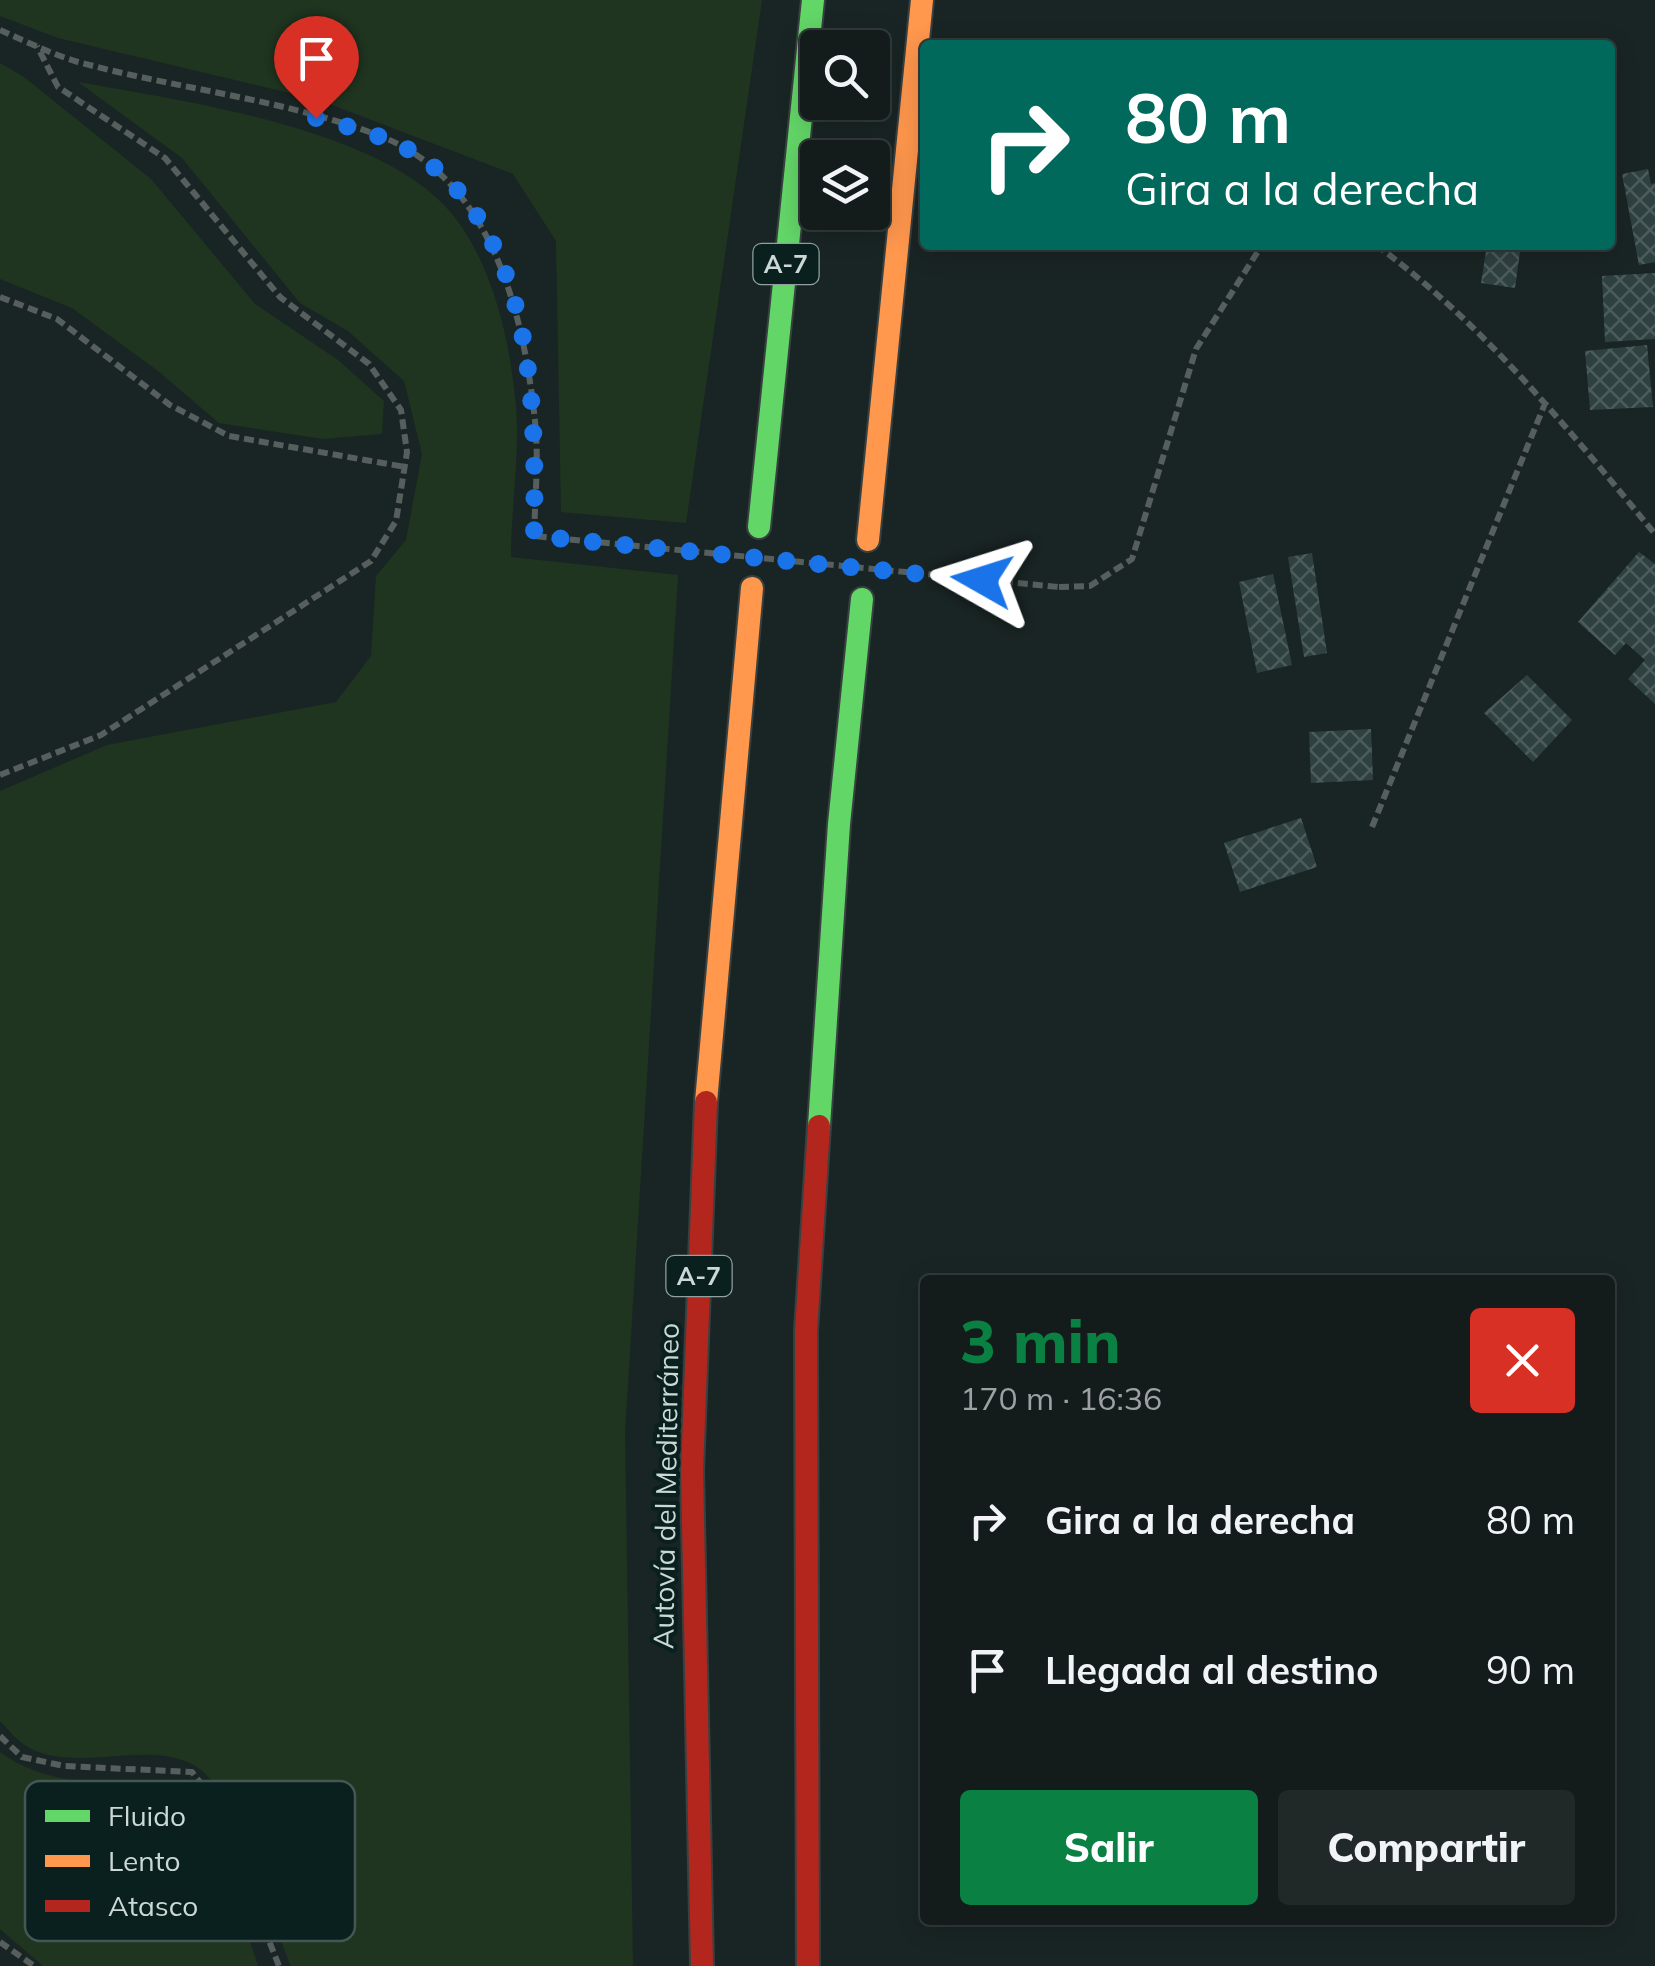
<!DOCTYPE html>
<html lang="es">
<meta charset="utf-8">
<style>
:root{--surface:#131c1b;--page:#202928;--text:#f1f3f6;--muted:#9da1a3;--line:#323a3a;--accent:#0b8043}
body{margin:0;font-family:Mulish,sans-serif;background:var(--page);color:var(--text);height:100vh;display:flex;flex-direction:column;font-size:38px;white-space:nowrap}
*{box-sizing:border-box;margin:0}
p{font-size:32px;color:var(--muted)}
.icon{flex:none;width:55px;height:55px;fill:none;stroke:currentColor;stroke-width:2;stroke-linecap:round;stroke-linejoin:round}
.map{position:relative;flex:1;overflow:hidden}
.drawer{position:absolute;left:920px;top:1275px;width:695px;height:650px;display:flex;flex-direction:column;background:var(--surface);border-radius:10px;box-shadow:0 5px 25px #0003,0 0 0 2px var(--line)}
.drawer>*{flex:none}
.hud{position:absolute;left:920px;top:40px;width:695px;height:210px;border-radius:10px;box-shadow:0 5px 25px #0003,0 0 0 2px var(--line);background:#00695c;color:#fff;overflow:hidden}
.buttons{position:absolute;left:800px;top:30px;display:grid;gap:20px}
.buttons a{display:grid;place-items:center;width:90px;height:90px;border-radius:10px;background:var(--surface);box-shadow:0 5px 25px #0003,0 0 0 2px var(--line);font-size:50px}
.pin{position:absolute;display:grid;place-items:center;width:85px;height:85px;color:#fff;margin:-102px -42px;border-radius:50% 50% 50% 0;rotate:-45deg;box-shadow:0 0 10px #0007}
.pin .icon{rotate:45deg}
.me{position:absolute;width:110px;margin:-55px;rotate:276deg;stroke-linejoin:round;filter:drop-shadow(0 0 8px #0008)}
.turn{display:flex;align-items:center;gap:35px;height:210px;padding:0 40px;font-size:45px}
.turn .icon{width:130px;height:130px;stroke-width:2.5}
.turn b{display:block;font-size:70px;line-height:85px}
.round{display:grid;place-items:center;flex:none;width:105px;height:105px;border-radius:10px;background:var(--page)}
.overview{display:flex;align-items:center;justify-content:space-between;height:170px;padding:0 40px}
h1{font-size:60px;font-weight:800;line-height:75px;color:var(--accent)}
.cta{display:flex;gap:20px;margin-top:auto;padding:20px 40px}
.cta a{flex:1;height:115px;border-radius:10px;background:var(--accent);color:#fff;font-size:40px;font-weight:800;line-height:115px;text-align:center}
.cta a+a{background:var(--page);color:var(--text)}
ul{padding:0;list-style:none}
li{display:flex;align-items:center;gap:30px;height:150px;padding:0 40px}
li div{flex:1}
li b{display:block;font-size:38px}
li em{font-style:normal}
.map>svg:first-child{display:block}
.green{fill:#1f3520}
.building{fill:url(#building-cross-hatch)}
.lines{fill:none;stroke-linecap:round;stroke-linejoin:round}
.fast-casing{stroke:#384140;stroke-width:26}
.slow-casing{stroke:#384140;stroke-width:26}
.jam-casing{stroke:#384140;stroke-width:26}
.path{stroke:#575f5e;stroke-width:6;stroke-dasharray:10 5;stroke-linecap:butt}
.fast{stroke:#63d668;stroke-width:22}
.slow{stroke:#ff974d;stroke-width:22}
.jam{stroke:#b3261e;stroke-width:22}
.path-bridge{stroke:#575f5e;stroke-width:6;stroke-dasharray:10 5;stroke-linecap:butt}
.route{stroke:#1a73e8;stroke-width:18;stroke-dasharray:0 32.4}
.labels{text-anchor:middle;stroke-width:8;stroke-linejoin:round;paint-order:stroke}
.shield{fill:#0a201e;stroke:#91a19f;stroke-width:2.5}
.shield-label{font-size:25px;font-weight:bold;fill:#cbd8d6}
.street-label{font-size:28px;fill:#cbd8d6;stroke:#0a201e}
.key{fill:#0a201e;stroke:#445755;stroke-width:2.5}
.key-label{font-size:28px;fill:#cbd8d6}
</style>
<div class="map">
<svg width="1655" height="1966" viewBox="0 0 1655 1966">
<defs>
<pattern id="building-cross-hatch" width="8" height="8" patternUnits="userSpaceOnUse" patternTransform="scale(2.5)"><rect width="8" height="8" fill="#2f4041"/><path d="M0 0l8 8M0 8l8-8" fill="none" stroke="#4c5b5c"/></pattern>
</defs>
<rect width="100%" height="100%" fill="#192524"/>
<path class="green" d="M0,0h762l-76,523 -125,-11 -5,-271 -43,-67 -194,-74 -261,-62 -58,-22z
M0,63l24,14 127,102 104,125 83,56 46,41 -2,33 -59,5 -104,-16 -61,-52 -86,-63 -72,-29z
M78,82c105,19 312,47 378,137 37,49 53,119 59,178 6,52 -4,108 -4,160l167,18 -53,857 8,534h-342c-20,-47 -50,-148 -79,-185 -42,-54 -130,-3 -184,-34 -10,-5 -20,-18 -28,-26v-930l107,-46 229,-43 35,-46 5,-80 30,-36 16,-86 -18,-73 -56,-50 -48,-28 -118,-145z
M0,1752c53,40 127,28 190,43l27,44 41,127h-215l-43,-37z"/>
<path class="building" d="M1648,169l3,15 4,-1v79l-16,3 -17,-91z
M1487,245h34l-6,43 -34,-5z
M1655,273v66l-50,3 -3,-66z
M1647,345l6,62 -63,3 -5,-59z
M1639,552l16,12v140l-27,-25 17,-19 -19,-17 -11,12 -37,-33z
M1312,553l15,100 -23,4 -16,-100z
M1273,574l19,91 -35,8 -18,-91z
M1527,675l45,45 -39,42 -49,-49z
M1371,729l2,51 -62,3 -2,-51z
M1301,818l16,49 -77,25 -16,-49z"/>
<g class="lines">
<g class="fast-casing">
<path id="fast" d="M759,527l54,-527
M819,1126l20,-302 23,-225"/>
</g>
<g class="slow-casing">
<path id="slow" d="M868,540l54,-540
M706,1102l46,-514"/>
</g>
<g class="jam-casing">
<path id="jam" d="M702,1966l-10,-495 14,-369
M808,1966l-2,-635 13,-205"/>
</g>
<path class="path" d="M0,30c25,11 51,24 78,32 99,27 206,37 302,74 112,43 144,179 155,285 4,37 0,77 -1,115l21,2
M1376,245c108,79 194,186 279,289
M0,297l57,22 113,86 59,31 176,31
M1059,587l31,-1 42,-27 64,-210 66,-104
M0,775l101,-40 270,-174 25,-40 11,-69 -6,-42 -32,-46 -89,-67 -115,-139 -107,-71 -21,-41
M1372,827l174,-426
M0,1736l22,21 42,9 128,6 21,27 66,167
M0,1942l34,24"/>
<use href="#fast" class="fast"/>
<use href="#slow" class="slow"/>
<use href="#jam" class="jam"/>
<path class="path-bridge" d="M555,538l504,49"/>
</g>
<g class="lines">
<path class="route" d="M316,118c41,11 86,21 119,50 101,86 101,247 99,368l448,44"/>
</g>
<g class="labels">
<g class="shield">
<rect x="753.5" y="244" width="65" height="40" rx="8"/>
<rect x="666.5" y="1256" width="65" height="40" rx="8"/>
</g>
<g class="shield-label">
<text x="786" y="273">A-7</text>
<text x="699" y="1285">A-7</text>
</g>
<g class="street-label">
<text transform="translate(666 1486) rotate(-89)" y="10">Autovía del Mediterráneo</text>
</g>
</g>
<rect x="25" y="1781" width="330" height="160" rx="15" class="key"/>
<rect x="45" y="1810" width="45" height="12" fill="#63d668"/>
<rect x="45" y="1855" width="45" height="12" fill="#ff974d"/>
<rect x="45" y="1900" width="45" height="12" fill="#b3261e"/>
<g class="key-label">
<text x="108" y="1826">Fluido</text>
<text x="108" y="1871">Lento</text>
<text x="108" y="1916">Atasco</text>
</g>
</svg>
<div class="buttons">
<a><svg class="icon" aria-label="search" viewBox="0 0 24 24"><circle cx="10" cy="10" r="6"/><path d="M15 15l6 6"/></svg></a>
<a><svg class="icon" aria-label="layers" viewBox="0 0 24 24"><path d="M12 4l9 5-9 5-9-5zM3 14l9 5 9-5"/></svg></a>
</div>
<div class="pin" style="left:316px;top:118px;background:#d93025"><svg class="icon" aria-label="arrive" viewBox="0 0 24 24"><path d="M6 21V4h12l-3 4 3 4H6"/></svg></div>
<svg class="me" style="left:982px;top:580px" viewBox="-20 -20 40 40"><path d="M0-17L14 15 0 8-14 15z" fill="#1a73e8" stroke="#fff" stroke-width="4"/></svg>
<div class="hud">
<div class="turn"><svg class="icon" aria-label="right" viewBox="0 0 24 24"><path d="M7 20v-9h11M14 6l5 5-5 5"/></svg><div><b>80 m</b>Gira a la derecha</div></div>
</div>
<section class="drawer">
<div class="overview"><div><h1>3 min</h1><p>170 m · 16:36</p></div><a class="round" style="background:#d93025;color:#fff"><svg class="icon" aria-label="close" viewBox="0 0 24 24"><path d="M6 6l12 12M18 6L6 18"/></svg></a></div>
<ul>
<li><svg class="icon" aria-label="right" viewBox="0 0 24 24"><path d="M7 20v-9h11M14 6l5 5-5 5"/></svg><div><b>Gira a la derecha</b></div><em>80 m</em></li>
<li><svg class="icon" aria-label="arrive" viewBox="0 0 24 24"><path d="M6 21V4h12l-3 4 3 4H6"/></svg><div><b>Llegada al destino</b></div><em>90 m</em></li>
</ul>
<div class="cta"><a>Salir</a><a>Compartir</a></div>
</section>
</div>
